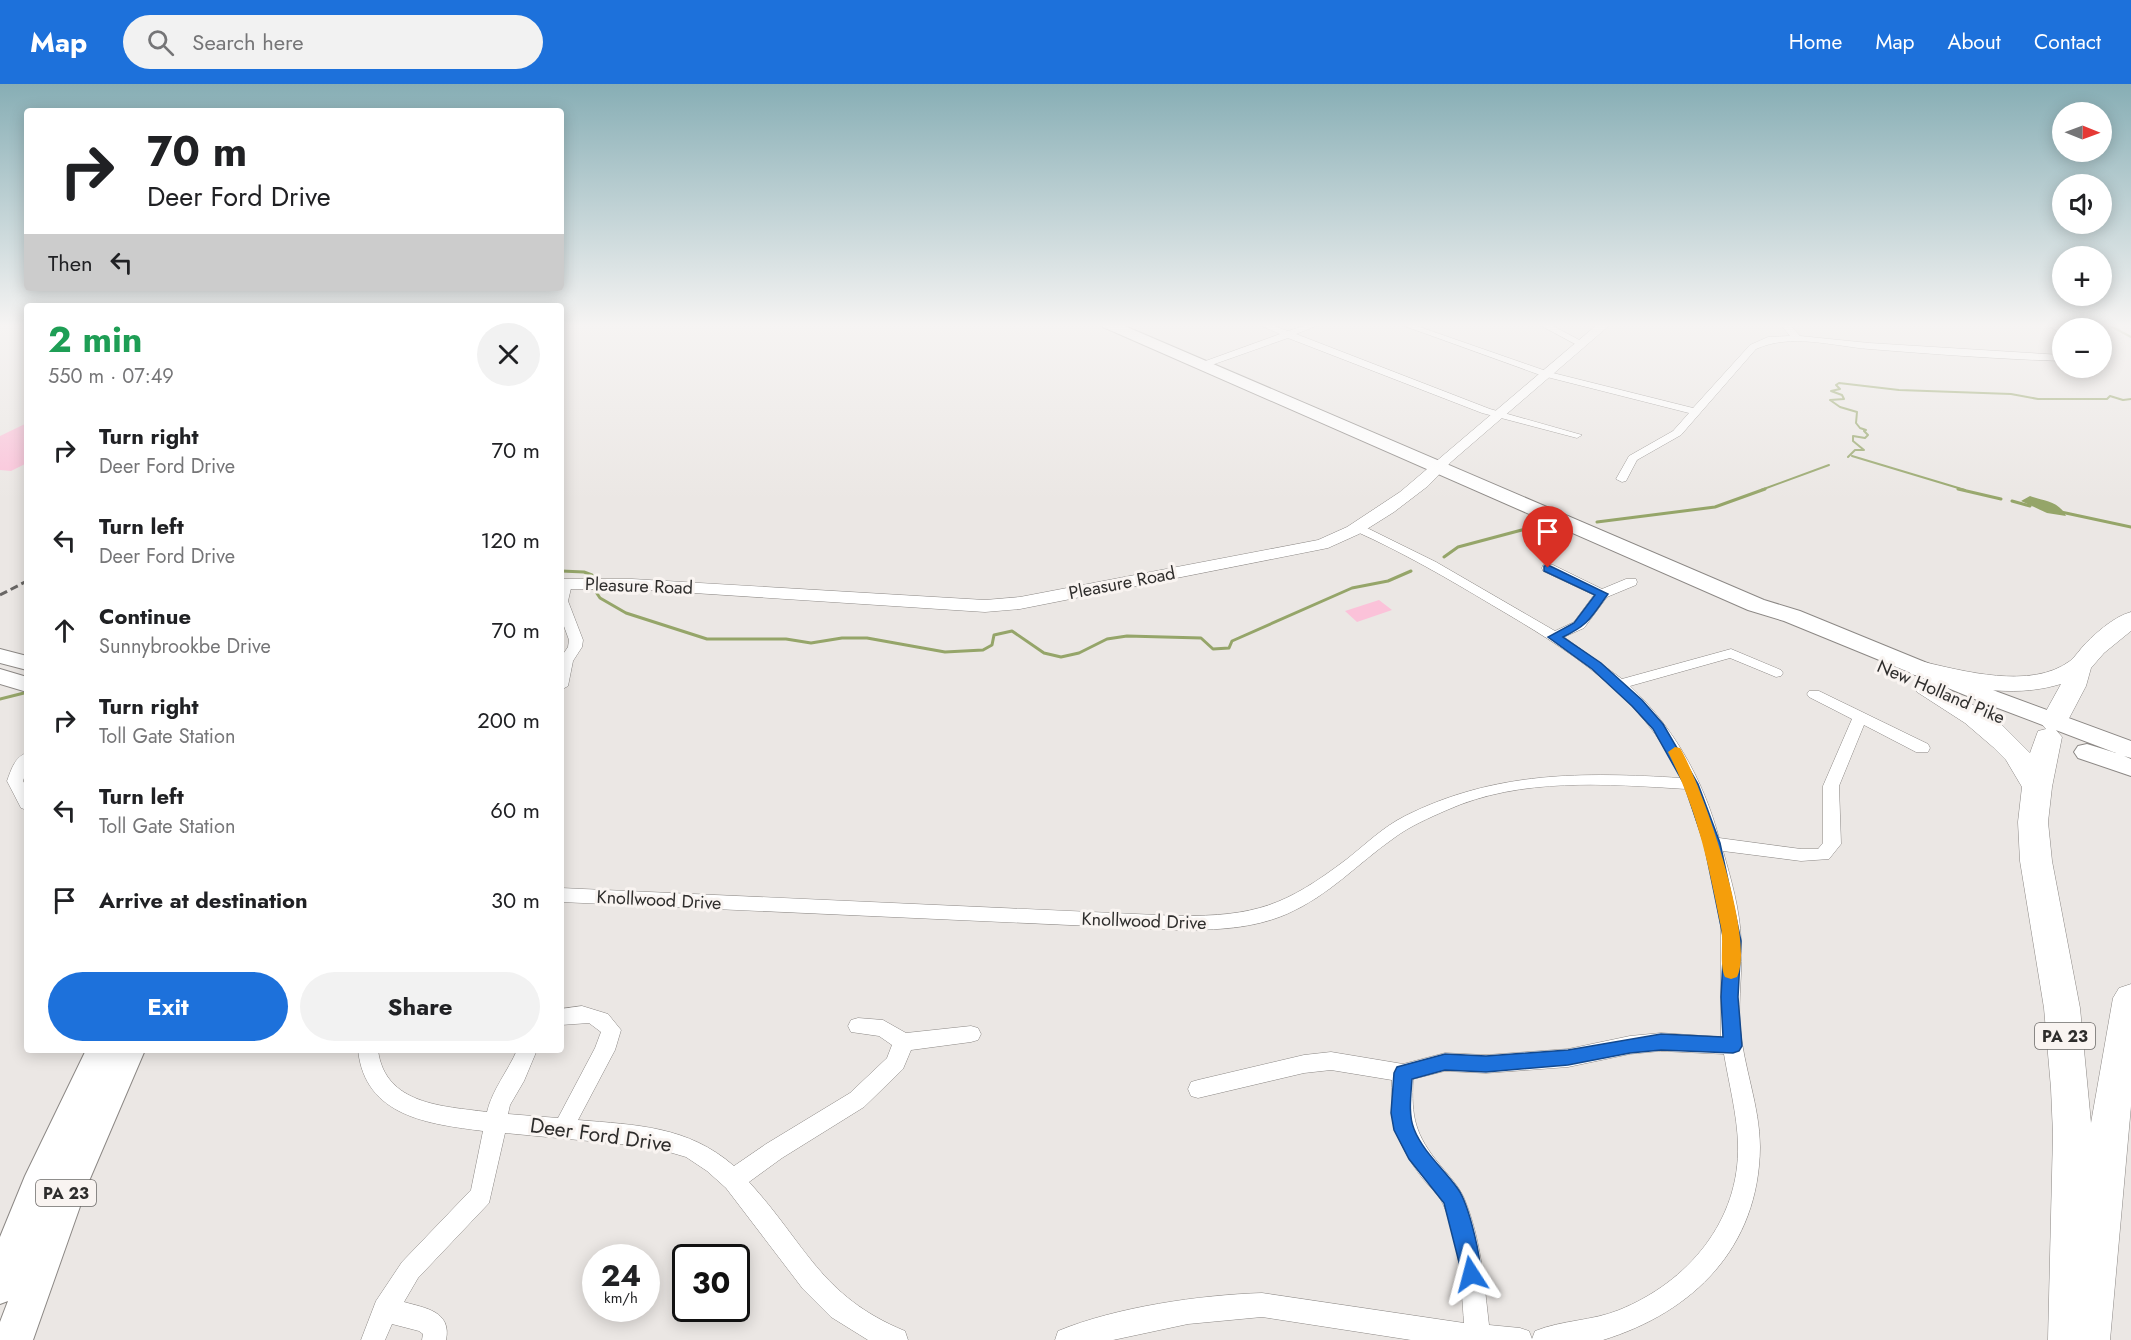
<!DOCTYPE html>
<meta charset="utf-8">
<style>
:root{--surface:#fff;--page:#f2f2f2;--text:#202124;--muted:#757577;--accent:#1d71db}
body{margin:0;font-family:Jost,sans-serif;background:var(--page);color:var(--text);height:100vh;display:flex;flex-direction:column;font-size:22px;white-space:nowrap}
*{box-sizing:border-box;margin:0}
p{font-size:20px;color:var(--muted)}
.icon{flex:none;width:33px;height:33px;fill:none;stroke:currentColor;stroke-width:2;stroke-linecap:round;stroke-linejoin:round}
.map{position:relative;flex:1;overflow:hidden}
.panel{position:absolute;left:24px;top:219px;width:540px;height:750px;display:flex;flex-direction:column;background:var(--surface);border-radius:6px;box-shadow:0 3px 15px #0003}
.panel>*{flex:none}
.banner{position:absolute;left:24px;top:24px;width:540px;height:183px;border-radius:6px;box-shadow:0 3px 15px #0003;background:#fff;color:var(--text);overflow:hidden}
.needle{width:39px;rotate:91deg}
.tools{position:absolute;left:2052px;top:18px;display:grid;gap:12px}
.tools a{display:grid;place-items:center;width:60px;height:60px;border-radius:50%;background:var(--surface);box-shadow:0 3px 15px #0003;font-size:30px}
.speed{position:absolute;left:582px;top:1160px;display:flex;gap:12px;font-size:30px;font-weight:700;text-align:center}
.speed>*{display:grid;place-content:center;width:78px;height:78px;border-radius:50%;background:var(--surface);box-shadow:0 3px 15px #0003;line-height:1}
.speed small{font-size:15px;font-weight:400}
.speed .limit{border:3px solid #111;border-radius:9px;background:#fff;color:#111}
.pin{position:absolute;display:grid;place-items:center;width:51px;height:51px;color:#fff;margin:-62px -26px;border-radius:50% 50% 50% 0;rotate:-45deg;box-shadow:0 0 6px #0007}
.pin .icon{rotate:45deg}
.me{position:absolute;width:66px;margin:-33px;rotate:351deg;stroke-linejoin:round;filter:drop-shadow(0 0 4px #0008)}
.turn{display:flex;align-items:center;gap:21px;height:126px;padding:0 24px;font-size:27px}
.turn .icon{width:78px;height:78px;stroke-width:2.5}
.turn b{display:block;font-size:42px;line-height:51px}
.then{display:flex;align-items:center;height:57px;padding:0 24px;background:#0003;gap:12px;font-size:22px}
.round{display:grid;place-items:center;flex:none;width:63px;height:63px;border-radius:32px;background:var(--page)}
.summary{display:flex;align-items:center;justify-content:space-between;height:102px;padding:0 24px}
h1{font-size:36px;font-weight:700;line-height:45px;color:#1e9e55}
.primary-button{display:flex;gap:12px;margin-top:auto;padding:12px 24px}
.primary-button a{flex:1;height:69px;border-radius:36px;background:var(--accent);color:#fff;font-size:24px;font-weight:700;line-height:69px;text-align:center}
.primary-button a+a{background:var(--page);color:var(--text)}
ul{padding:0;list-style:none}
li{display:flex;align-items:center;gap:18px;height:90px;padding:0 24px}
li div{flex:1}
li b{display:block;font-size:22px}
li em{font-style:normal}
header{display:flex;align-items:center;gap:36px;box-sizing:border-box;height:84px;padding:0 30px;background:var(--accent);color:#fff}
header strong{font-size:28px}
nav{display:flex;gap:33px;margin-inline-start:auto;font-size:21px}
.search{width:420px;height:54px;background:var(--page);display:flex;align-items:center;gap:15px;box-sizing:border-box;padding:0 21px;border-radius:33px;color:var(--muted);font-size:22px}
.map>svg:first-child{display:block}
.green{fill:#fbc2d9}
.water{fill:#95a569}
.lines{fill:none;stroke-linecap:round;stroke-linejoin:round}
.stream-far1{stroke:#95a569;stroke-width:2}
.stream{stroke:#95a569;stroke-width:3}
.street-casing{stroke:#8c8885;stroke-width:1}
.secondary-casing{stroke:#8c8885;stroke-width:1}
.primary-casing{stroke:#8c8885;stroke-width:2}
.highway-casing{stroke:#8c8885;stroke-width:1}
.street{fill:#fff;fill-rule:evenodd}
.secondary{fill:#fff;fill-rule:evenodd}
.primary{fill:#fff;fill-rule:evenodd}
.highway{fill:#fff;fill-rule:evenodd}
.rail{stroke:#696765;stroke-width:3;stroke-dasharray:8 4;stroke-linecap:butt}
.route{fill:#1d71db;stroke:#13498e;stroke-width:1.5}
.slow{fill:#f59e0b}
.labels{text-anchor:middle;stroke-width:6;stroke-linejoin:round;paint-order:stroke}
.shield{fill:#f9f4f1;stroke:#6b6967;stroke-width:1.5}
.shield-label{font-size:16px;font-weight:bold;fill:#2e2d2c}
.street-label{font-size:18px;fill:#2e2d2c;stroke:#f9f4f1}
.near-street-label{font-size:21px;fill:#2e2d2c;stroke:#f9f4f1}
</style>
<header>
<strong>Map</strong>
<div class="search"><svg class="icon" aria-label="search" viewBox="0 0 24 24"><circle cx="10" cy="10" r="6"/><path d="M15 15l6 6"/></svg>Search here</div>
<nav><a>Home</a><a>Map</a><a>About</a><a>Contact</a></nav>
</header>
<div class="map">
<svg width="2131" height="1256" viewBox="0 0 2131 1256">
<rect width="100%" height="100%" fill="#ebe7e4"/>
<path class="green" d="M27,339v40l-16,8 -11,-1v-34z
M1379,516l13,10 -35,12 -12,-11z"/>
<path class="water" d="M2030,412c14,5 29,5 36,20l-19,-3 -26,-12z"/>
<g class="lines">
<path class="stream-far1" d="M2107,240l24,13
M1852,372l113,34
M1848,373l7,-7h9l-11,-9v-5l12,2 3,-3 -4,-4 2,-1 -6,-2 -4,-5 1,-11 -17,-5 -10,-7 14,-1 -2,-4 -11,-4 9,-2 -4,-4 3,-2 60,7 112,4 27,5h69l3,-3 13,4 8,-1
M1761,406l68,-25"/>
<path class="stream" d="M1958,405l43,10
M2012,417l18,5
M2061,428l70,15
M1597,438l118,-15 50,-18
M1444,473l14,-10 79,-21
M561,487l23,1 8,3 1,4
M592,502l8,12 26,15 81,26h79l25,4 31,-5h25l78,14 38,-2 9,-5 2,-10 18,-4 32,22 17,4 18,-4 28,-14 20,-3 74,2 12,11 16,-1 3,-7 120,-53 36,-7 23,-10
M0,615l24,-6"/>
<g class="street-casing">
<path id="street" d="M1257,240h12l19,7 21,-7h12l-25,10 194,75 92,26 -5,3 -95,-25 -194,-75 -82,29h-6v-4l80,-29z
M1399,240h12l138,48 144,36 57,-63 18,-8 22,-1 -10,-12h9l11,12 69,7 193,12v6c-64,-2 -129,-7 -193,-12 -36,-3 -78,-16 -113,0l-75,86 -44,25 -11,21 -4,1 -6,-3 13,-23 44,-25 16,-18 -146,-37z
M1538,240h11l38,20 -8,2z
M2046,240h10l8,4 -2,6z
M1359,440l77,38 119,69 19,-9 20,-27 -51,-24 -1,-3 1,-3h10l49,24 24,-10h10l1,3 -1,3 -29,12 -23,31 -20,9 58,42 109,-30 50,21 2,3 -2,3 -5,1 -46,-19 -100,28c44,42 73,93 89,152l82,11h17l5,-6v-57l29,-67 -43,-22 -2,-3 2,-3h10l109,53 2,4 -2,4h-12l-52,-27 -25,61 2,58 -12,15 -28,2 -78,-10c8,28 17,59 18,89 2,29 -3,57 -1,86 3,40 20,80 20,121 -1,100 -66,165 -157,193h-192l-149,-23 -74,7 -75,16h-58l3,-9c58,-24 142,-36 204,-38l202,30c-3,-39 -4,-83 -21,-119 -4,-9 -13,-17 -20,-25 -25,-33 -34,-57 -31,-99l-61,-10 -27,3 -106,25 -7,-2 -3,-7 3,-7 7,-2 106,-25 27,-3 72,12 42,-11 41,2 82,-6 62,-13 31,-3 60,4v-110l-13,-70 -22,-68c-79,-5 -165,-12 -239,21 -18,8 -37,16 -53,28 -37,26 -64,57 -107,76 -35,15 -71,16 -108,16l-618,-28v-14l618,28c77,0 106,-10 168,-57 19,-15 36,-32 58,-43 90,-45 178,-44 276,-38 -38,-83 -114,-129 -189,-173 -45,-27 -90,-53 -137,-74l-2,-3zM1661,967l63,3c5,30 13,60 14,90 2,77 -50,138 -119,166 -27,11 -57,10 -84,21l-3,8 -3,-8 -9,-3 -31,-3c-5,-43 -8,-86 -25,-127 -6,-13 -15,-22 -24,-33 -25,-30 -29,-48 -27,-86l32,-8 41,2 82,-6 62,-13z
M566,496l6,4 -4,17 15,39 -1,7 -9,14 -5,25 -7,4v-33l7,-10 1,-7 -8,-22v-36z
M27,669v16l-4,12 4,7v22l-6,-2 -14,-27c4,-11 8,-25 20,-28z
M582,922l26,8 13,16 -6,20 -37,70c59,5 110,6 156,46l32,-22 84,-51 37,-35 5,-13 -13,-9 -28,-4 -3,-6 3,-6 7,-2 25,2 23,13 65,-7 7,2 3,6 -3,6 -7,2 -60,8 -8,19 -39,38 -82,51 -33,24c57,62 71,114 156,149l3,9h-40l-37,-23 -28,-28 -77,-101 -19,-17 -21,-14 -34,-10 -147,-14 -16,70 -71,75 -14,24c21,6 48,9 42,38h-24l1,-6 -4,-3 -27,-7 -7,16h-24l15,-39 26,-39 69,-72 12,-59c-54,-7 -118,-14 -125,-81h20c7,55 65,56 109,62 5,-22 21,-41 30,-62h20l-13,31 -14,24 -2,9 50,4 37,-70 6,-16 -12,-9 -28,2v-16z"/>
</g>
<g class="secondary-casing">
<path id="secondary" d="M1598,240h13l-160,138 -23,24 -34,26 -35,22 -31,14 -308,61 -35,3 -353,-23h-71v-10h71l353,21 35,-3 298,-57 29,-13 53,-35z"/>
</g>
<g class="primary-casing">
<path id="primary" d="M1101,240h19l644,276 36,11 198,81 133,49v17l-7,-2 7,3v17l-53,-18 -4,-6 4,-6 9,-2 29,9 -134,-51 -198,-81 -36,-11 -645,-283z
M0,565l27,7v14l-27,-7z
M0,585l27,8v15l-27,-8z
M86,966h59l-56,131 -56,159h-33v-18l8,-21 -8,3v-67l25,-61z"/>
</g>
<g class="highway-casing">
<path id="highway" d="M2131,528v19l-27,22 -13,15 -5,18 -22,42 -8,2 6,7 -10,50 -4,35 4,39 28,147 11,115 22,-125 6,-10 12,-4v122l-21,234h-62l5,-206 -2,-46 -7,-80 -24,-147 -2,-39 4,-35 -16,-27 -13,-13 -28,-24 -48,-31 -4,-6 4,-6 9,-2 -15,-4 -4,-5 4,-5 9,-3c43,10 111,29 150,0 6,-5 10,-12 16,-18 11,-11 29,-27 45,-31zM1935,596c43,10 83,17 126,4l-21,38 6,7 -8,2 -8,22 -31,-31z"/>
</g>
<use href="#street" class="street"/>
<use href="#secondary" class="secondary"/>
<use href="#primary" class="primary"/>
<use href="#highway" class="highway"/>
<path class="rail" d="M0,511l27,-14"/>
</g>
<linearGradient id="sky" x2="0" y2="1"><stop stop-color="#87aeb5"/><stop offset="0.58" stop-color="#f6f4f3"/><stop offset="1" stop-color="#f6f4f3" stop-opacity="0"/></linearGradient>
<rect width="2131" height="416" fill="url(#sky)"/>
<path class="route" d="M1548,481l60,29c-17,23 -18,30 -45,43l38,26 41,37 21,24 35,60 22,59 21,98 -3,56 4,49 -3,5 -6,2 -72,-3 -31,3 -62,12 -82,7 -41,-2 -33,9c-1,16 -4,35 2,50 9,23 30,40 44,60 10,14 27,77 21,93l-8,3 -7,-3 -20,-79 -35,-44 -15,-29 -3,-17 3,-40 3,-6 48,-13 41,2 82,-6 93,-16 62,3 -2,-40 3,-56 -20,-98 -20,-59 -31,-55 -21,-23 -40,-37 -44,-32 26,-14 21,-28 -51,-24v-5z"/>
<path class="slow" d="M1675,663l5,1c22,37 76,192 57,229l-6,2 -6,-2c-6,-11 -1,-35 -4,-50 -13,-65 -23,-115 -53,-175z"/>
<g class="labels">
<g class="shield">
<rect x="2035" y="939" width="60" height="26" rx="4.5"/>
<rect x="36" y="1096" width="60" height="26" rx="4.5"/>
</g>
<g class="shield-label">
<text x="2065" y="958">PA 23</text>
<text x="66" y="1115">PA 23</text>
</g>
<g class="street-label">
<text transform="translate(1122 499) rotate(-11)" y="6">Pleasure Road</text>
<text transform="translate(639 502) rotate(2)" y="6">Pleasure Road</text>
<text transform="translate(1941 608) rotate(23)" y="6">New Holland Pike</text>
<text transform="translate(659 816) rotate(3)" y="6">Knollwood Drive</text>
<text transform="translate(1144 837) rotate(2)" y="6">Knollwood Drive</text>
</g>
<g class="near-street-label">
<text transform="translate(601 1051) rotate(8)" y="7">Deer Ford Drive</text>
</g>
</g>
</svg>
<div class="tools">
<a><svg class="needle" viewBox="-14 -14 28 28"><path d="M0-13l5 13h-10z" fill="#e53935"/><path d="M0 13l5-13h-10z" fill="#757577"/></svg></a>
<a><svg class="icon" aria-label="sound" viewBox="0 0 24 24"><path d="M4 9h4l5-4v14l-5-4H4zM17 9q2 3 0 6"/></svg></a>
<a>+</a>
<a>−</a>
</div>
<div class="speed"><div>24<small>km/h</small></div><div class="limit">30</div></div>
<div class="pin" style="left:1548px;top:484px;background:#d93025"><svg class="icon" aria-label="arrive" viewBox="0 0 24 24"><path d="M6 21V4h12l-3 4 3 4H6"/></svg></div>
<svg class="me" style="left:1471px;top:1190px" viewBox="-20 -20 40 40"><path d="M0-17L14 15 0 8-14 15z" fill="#1d71db" stroke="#fff" stroke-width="4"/></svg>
<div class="banner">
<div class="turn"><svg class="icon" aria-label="right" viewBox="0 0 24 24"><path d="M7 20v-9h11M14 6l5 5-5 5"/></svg><div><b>70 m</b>Deer Ford Drive</div></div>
<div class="then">Then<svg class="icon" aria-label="left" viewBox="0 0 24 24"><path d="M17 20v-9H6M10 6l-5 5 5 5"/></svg></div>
</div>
<section class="panel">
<div class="summary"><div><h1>2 min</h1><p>550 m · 07:49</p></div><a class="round"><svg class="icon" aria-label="close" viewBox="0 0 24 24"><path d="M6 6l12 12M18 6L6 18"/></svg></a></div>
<ul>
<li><svg class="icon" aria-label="right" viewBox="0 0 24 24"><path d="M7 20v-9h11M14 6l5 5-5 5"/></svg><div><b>Turn right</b><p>Deer Ford Drive</p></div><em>70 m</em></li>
<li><svg class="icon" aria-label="left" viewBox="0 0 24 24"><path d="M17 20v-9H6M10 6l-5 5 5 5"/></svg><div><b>Turn left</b><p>Deer Ford Drive</p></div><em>120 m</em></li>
<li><svg class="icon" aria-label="ahead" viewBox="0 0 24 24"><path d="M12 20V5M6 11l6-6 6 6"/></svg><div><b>Continue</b><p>Sunnybrookbe Drive</p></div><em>70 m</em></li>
<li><svg class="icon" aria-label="right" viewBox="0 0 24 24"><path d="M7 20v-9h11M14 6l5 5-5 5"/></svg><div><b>Turn right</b><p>Toll Gate Station</p></div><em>200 m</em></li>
<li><svg class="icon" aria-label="left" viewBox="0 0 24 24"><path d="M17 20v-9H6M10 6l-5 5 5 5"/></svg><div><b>Turn left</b><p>Toll Gate Station</p></div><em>60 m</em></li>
<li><svg class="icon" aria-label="arrive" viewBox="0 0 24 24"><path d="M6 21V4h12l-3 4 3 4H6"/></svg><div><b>Arrive at destination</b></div><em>30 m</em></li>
</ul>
<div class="primary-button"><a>Exit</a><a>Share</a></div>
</section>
</div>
